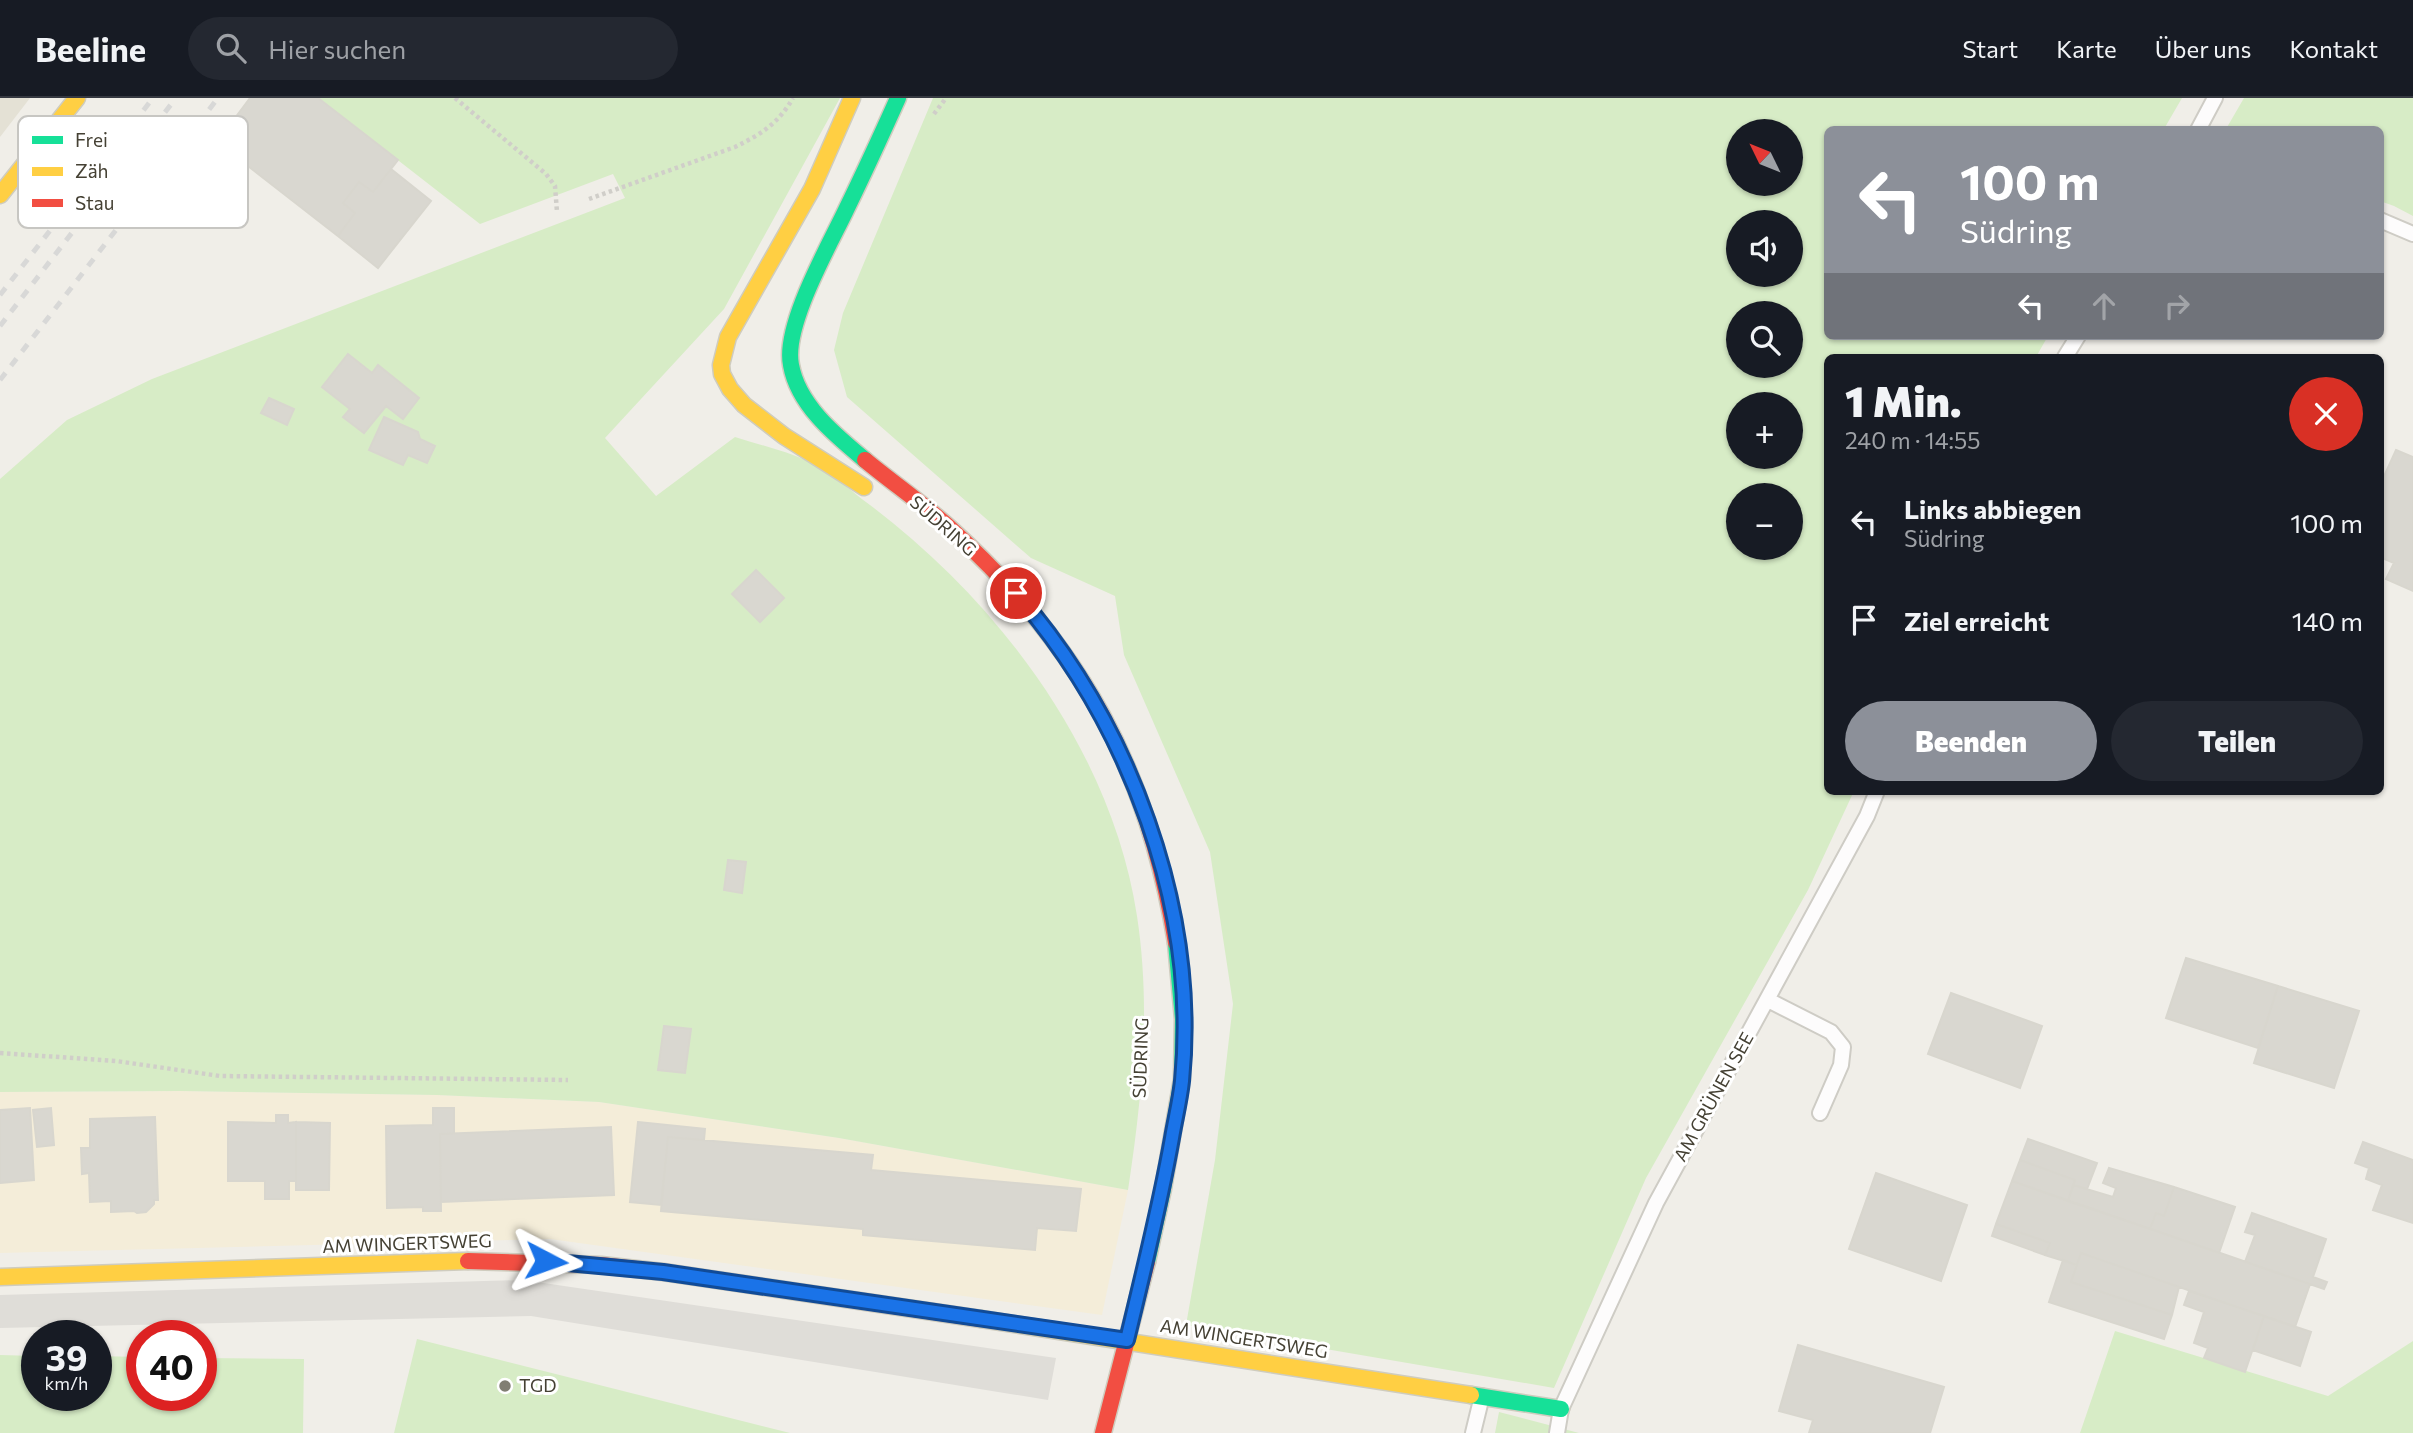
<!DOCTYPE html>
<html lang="de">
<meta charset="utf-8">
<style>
:root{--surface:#171b24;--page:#242831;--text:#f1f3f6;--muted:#9ea1a6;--line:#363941;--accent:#8c9099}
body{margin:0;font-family:Commissioner,sans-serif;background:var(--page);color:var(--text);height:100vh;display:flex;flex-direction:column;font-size:26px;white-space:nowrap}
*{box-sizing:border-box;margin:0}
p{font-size:23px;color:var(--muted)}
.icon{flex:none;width:38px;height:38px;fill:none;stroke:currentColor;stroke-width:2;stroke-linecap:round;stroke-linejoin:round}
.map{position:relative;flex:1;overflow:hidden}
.details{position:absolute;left:1824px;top:256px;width:560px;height:441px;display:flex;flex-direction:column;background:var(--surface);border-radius:10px;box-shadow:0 2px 5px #0004}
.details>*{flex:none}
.top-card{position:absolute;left:1824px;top:28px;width:560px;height:214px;border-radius:10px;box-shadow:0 2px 5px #0004;background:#8c9099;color:#fff;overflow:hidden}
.needle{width:46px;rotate:313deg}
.buttons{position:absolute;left:1726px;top:21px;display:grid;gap:14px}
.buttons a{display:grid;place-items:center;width:77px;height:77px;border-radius:50%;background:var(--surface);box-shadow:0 2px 5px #0004;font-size:35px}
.speed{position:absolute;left:21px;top:1222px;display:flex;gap:14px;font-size:35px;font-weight:700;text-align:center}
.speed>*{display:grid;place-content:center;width:91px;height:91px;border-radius:50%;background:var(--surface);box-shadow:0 2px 5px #0004;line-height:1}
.speed small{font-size:18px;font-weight:400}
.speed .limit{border:10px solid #d22;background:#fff;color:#111}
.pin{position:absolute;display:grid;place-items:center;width:60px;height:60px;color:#fff;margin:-30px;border:4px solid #fff;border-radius:50%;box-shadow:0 2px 7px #0007}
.me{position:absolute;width:77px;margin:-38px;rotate:94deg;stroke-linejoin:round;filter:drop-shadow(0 0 5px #0008)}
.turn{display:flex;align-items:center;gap:24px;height:147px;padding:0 21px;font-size:32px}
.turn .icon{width:91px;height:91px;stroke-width:2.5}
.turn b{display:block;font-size:49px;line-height:60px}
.lanes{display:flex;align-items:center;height:66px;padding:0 21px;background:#0003;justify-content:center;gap:35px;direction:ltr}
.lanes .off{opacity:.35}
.round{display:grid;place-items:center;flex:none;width:74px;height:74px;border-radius:37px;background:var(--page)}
.headline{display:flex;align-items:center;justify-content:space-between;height:119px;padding:0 21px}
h1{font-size:42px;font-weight:800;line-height:52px}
.button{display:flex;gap:14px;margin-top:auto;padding:14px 21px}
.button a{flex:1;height:80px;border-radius:42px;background:var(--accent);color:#fff;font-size:28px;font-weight:800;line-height:80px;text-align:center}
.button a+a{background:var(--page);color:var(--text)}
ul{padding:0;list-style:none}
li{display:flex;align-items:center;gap:21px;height:98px;padding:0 21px}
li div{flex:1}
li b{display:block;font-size:26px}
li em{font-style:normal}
header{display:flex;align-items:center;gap:42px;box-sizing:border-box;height:98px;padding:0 35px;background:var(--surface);border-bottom:2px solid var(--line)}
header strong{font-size:33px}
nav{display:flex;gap:38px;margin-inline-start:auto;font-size:24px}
.search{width:490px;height:63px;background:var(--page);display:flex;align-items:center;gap:18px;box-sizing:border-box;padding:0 24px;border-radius:38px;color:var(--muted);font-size:26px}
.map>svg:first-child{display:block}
.residential{fill:#e4e1d5}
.commercial{fill:#f4edd9}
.green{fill:#d7ecc6;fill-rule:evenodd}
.parking{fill:#dfddd8}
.building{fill:#d9d7d0;stroke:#d8d6ce;stroke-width:2}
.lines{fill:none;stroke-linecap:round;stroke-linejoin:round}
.lane-casing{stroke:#ceccc5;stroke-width:18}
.fast-casing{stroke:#cfccbe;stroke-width:19}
.slow-casing{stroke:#cfccbe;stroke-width:19}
.jam-casing{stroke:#cfccbe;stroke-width:19}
.path{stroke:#d0cec9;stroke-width:4.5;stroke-dasharray:3.5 3.5;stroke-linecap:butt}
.lane{stroke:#fdfcfc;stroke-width:14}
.fast{stroke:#16e098;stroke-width:16}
.slow{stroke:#ffcf43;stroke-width:16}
.jam{stroke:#f24e42;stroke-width:16}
.rail{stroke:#d8d8d7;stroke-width:5;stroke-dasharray:9 9;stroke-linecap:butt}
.route-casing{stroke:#114b97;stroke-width:18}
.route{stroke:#1a73e8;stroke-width:12}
.poi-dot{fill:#817e73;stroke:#fff;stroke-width:2.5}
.labels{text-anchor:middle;stroke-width:6;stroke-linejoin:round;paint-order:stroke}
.street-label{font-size:18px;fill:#454134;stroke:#fff}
.poi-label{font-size:18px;fill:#454134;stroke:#fff;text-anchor:start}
.key{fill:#fff;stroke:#c7c6c2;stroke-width:2}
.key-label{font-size:19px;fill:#454134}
</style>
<header>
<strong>Beeline</strong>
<div class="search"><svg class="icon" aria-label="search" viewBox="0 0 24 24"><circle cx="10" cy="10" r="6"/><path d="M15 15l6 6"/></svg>Hier suchen</div>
<nav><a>Start</a><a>Karte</a><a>Über uns</a><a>Kontakt</a></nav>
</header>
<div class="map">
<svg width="2413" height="1335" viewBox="0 0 2413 1335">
<rect width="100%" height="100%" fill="#f0eee8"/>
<path class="residential" d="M0,0h30l-30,39z"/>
<path class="commercial" d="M180,993l257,4 162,7 240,36 289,52 -26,125 -552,-76 -550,14v-161z"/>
<path class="green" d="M318,0h522l-116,211 -119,129 51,58 79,-59c25,8 51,14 75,25 18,7 43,31 60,43 130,98 242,247 267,411 14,92 5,183 -9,274l-289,-52 -240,-36 -162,-7 -257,-4 -180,1v-613l67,-59 85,-41 473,-181 -12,-24 -133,50z
M933,0h1249l-18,31 -337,1v206h221l-12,21h-209v434h27l-46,99 -162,288 -92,210 -368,-63 29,-165 18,-156 -23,-152 -86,-197 -9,-59 -84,-38 -184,-161 -13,-47 9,-37zM1738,33h52v53h-52zM1790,124v53h-52v-53zM1790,215v53h-52v-53zM1738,306h52v53h-52zM1738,397h52v53h-52z
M2244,0h169v118l-19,-10 -14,-5v-71l-154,-1z
M2115,1233l213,65 85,-55v92h-333z
M417,1241l373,94h-396z
M0,1257l37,1v39h59v-39l46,1v38h59v-37l103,1 -1,74h-303z
M1499,1314l80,21h-84z"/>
<path class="parking" d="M523,1182l533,78 -8,42 -517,-84 -531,12v-33z"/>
<path class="building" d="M250,0h68l80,62 -25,32 -14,-10 -16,21 12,10 -17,23 -121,-94z
M391,71l40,32 -53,67 -40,-32 17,-23 -12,-10 16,-21 14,10z
M348,256l24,19 6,-8 41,33 -16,21 -17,-13 -22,27 -21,-16 7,-8 -28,-22z
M269,300l25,11 -7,16 -26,-12z
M384,319l34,15 2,7 15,7 -8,17 -19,-8 -5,10 -34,-15z
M2396,352l17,7v134l-27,-12 8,-16 -14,-6v-72z
M756,472l28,28 -24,24 -28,-28z
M728,762l18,2 -4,31 -18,-3z
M2186,860l92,28 -20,62 -92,-30z
M2278,888l81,25 -25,77 -80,-25z
M1951,895l91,33 -22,62 -92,-34z
M664,928l27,3 -6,44 -27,-3z
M30,1010l4,72 -34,3v-73z
M51,1010l3,37 -17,2 -4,-37z
M433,1010h21v26h-14l1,77h-18v-4l-36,1 -1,-82 47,-1z
M276,1017h12v8l8,-1v59h-7v18h-24v-18h-37v-59l48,1z
M155,1019l3,83h-4v4l-8,8 -9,1 -3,-2 -23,1v-11l-21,1 -1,-29 -7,1 -1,-26h9v-29z
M296,1024l34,1 -1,67h-33z
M638,1024l67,7 -1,11 -36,-3 -7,68 -31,-3z
M611,1029l3,68 -173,7 -1,-68z
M668,1039l205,18 -2,15 210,19 -5,42 -39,-3 -2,22 -172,-15v-6l-202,-18z
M2028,1041l69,24 -10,26 -14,-4 2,-5 -55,-20z
M2363,1044l50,18v63l-40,-13 9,-25 -16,-6 3,-11 -14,-5z
M2020,1062l55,20 -7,21 -56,-20z
M2109,1070l65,19 -10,29 -8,-3 -6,16 -82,-28 5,-16 40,12 3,-9 -13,-5z
M1876,1075l91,32 -26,76 -92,-32z
M2012,1083l298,103 -15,43 -214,-74 -4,12 -32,-10 5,-12 -54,-19z
M2174,1089l61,20 -16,46 -69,-24 6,-16 8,3z
M2252,1115l74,26 -13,38 14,5 -3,7 -79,-27 10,-27 -10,-3z
M1996,1126l54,19 -5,12 -53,-19z
M2081,1155l98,34 -7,28 -101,-33z
M2063,1162l14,5 -6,17 101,33 -8,24 -115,-37z
M2189,1193l75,25 -19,56 -41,-14 4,-10 -14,-5 10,-31 -20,-7z
M2264,1218l47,16 -11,34 -47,-16z
M1798,1247l146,42 -14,46h-121l4,-13 -34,-9z"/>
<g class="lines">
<g class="lane-casing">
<path id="lane" d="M2198,32l17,-32
M2380,122l33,14
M2065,259l13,-21
M1768,902l63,32 12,15 -2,18 -21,48
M1473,1335l9,-37
M1557,1335l4,-24 95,-206 211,-387 10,-25"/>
</g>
<g class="fast-casing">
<path id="fast" d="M865,362c-30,-25 -67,-55 -74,-95 -8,-39 38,-119 55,-155 18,-37 35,-74 52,-112
M1147,1164l16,-73 19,-110 1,-60 -7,-76
M1471,1297l90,14"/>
</g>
<g class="slow-casing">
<path id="slow" d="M852,0l-40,91 -84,148 -7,28 1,9 8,15 14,16 40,31 80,51
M0,97l77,-97
M0,1179l468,-16
M981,1221l490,76"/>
</g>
<g class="jam-casing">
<path id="jam" d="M865,362c29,24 60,45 87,70 130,118 196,240 224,413
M468,1163l133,4 62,7 318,47
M1103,1335l44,-171"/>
</g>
<path class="path" d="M455,0l91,76 9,12 2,26
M934,16l12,-16
M589,101l146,-52c26,-13 43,-23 58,-49
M0,955l116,8 104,15 348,4"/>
<use href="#lane" class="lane"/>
<use href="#fast" class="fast"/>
<use href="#slow" class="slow"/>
<use href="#jam" class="jam"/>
<path class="rail" d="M0,197l153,-197
M0,228l176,-228
M0,282l218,-282"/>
</g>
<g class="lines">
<g class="route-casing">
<path id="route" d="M546,1163l117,11 464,68c16,-67 33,-134 45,-202 3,-18 8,-38 10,-57 17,-173 -53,-358 -166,-488"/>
</g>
<use href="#route" class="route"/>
</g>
<circle class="poi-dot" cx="505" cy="1288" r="7"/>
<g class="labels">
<g class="street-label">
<text transform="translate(943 428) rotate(41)" y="6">SÜDRING</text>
<text transform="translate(1141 960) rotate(-88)" y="6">SÜDRING</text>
<text transform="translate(1714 999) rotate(-61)" y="6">AM GRÜNEN SEE</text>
<text transform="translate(407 1146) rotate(-2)" y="6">AM WINGERTSWEG</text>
<text transform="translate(1244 1241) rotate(9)" y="6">AM WINGERTSWEG</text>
</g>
<g class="poi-label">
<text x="519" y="1294">TGD</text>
</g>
</g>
<rect x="18" y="18" width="230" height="112" rx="10" class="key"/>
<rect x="32" y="38" width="31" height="8" fill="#16e098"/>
<rect x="32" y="69" width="31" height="9" fill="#ffcf43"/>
<rect x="32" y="101" width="31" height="8" fill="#f24e42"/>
<g class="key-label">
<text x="75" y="49">Frei</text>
<text x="75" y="80">Zäh</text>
<text x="75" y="112">Stau</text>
</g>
</svg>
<div class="buttons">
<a><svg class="needle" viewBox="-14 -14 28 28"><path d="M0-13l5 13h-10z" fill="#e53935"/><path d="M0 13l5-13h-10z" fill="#9ea1a6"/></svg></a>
<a><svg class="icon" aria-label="sound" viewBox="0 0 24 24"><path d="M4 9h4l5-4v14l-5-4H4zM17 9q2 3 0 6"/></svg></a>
<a><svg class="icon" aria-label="search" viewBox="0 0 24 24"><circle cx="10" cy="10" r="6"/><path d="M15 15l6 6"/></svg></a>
<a>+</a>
<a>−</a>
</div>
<div class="speed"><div>39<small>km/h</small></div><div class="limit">40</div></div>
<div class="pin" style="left:1016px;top:495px;background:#d93025"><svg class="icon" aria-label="arrive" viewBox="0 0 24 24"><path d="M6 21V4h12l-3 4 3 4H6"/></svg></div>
<svg class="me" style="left:546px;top:1163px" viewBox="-20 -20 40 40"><path d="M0-17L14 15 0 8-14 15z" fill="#1a73e8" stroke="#fff" stroke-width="4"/></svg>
<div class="top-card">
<div class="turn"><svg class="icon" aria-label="left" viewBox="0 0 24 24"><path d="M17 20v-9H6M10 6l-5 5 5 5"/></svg><div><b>100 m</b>Südring</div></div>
<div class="lanes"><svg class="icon" aria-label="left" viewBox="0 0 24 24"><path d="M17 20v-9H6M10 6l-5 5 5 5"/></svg><svg class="icon off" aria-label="ahead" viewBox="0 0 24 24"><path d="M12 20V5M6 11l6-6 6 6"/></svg><svg class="icon off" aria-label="right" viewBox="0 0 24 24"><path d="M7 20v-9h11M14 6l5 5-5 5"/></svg></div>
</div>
<section class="details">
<div class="headline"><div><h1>1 Min.</h1><p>240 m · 14:55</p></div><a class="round" style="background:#d93025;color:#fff"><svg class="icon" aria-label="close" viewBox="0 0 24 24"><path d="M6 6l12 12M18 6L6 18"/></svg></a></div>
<ul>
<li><svg class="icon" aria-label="left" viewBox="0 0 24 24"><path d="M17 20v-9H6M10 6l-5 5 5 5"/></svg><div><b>Links abbiegen</b><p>Südring</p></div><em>100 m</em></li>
<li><svg class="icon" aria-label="arrive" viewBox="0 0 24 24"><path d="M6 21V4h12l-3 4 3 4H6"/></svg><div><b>Ziel erreicht</b></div><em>140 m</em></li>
</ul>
<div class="button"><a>Beenden</a><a>Teilen</a></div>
</section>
</div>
